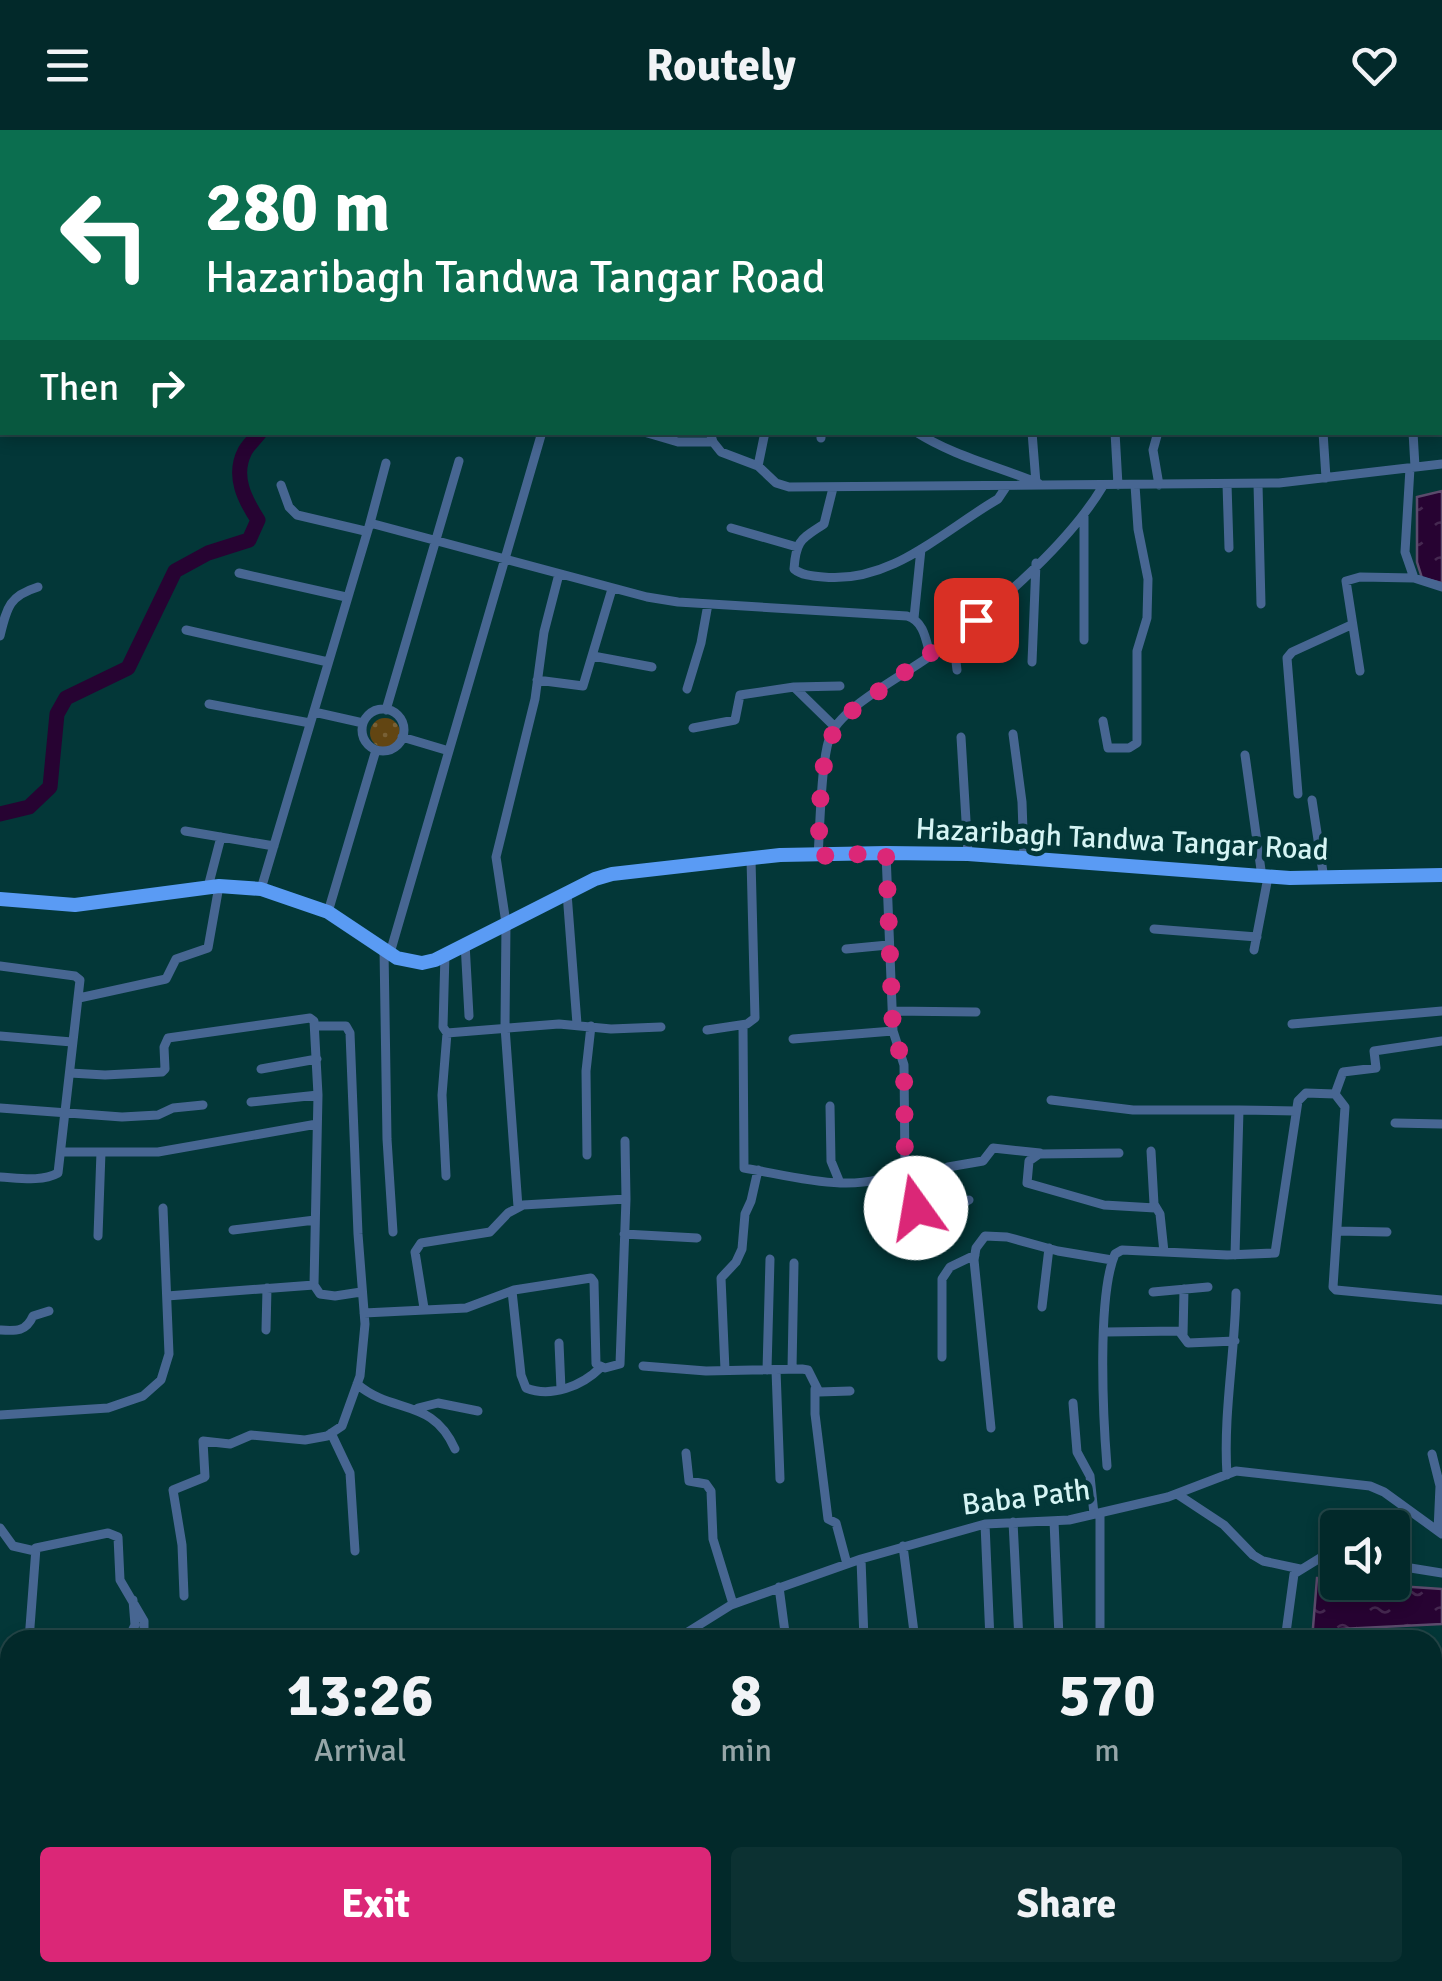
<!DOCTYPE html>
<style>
:root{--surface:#02292a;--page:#0c3132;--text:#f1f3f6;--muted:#96a6a8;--line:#234547;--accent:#db2777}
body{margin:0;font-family:Signika,sans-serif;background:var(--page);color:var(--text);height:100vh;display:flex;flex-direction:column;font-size:38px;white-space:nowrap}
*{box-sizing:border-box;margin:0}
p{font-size:32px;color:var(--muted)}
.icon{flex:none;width:55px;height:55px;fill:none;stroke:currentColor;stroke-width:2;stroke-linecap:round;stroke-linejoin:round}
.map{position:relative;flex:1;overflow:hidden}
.side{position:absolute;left:0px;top:1500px;width:1442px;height:352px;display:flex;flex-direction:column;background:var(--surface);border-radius:30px 30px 0 0;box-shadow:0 5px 15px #0003,0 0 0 2px var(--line)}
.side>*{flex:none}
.hud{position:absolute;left:0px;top:0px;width:1442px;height:305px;box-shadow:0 5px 15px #0003,0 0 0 2px var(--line);background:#0b6e4f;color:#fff;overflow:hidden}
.controls{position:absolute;left:1320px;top:1380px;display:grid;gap:20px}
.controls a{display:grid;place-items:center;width:90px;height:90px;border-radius:10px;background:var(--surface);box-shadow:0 5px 15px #0003,0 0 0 2px var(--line);font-size:50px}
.pin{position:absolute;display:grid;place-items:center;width:85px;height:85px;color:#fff;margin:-42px;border-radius:20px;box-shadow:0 5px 15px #0006}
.me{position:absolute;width:110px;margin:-55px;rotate:347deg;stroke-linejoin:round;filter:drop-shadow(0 0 8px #0008)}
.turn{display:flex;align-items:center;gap:35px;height:210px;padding:0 40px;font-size:45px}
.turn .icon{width:130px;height:130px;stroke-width:2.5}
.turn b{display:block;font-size:70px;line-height:85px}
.then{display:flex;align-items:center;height:95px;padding:0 40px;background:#0003;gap:20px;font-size:38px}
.eta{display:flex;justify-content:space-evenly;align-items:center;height:170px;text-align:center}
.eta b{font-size:60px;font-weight:800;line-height:70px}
.action{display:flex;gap:20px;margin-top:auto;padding:20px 40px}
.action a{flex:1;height:115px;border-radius:10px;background:var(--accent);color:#fff;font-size:40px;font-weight:800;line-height:115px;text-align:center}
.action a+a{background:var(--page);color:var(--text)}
header{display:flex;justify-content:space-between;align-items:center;height:130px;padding:0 40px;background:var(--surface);font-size:45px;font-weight:800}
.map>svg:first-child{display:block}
.grass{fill:url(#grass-dots)}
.water{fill:url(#water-ripples);stroke:#5b4b6c;stroke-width:2.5}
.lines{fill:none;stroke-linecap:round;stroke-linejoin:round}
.river{stroke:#270332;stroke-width:15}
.street{stroke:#476692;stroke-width:9}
.primary{stroke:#5a9bf4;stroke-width:14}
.rail-casing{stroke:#6a9494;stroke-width:6}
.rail{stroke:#033738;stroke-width:2.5;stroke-dasharray:8;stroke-linecap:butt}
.route{stroke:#db2777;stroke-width:18;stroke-dasharray:0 32.4}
.labels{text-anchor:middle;stroke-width:10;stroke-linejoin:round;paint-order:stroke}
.street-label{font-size:30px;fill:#d5f4f4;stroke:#033738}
</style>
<header><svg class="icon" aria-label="menu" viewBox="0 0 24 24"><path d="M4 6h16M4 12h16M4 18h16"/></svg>Routely<svg class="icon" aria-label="heart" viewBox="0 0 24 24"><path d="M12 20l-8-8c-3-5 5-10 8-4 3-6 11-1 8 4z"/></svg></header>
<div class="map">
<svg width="1442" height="1851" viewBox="0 0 1442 1851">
<defs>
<pattern id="grass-dots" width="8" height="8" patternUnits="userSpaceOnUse" patternTransform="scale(2.5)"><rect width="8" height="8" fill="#624512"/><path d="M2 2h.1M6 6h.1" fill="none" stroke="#786035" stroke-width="1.8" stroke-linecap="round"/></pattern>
<pattern id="water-ripples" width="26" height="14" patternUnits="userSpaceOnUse" patternTransform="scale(2.5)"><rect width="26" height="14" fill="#270332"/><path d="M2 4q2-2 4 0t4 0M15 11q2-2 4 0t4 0" fill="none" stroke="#452850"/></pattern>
</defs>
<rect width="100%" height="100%" fill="#033738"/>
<path class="grass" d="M370 603a15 15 0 1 1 30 0a15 15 0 1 1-30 0Z"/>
<path class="water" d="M1442,361v92l-20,-5 -5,-16v-65z
M1317,1448l20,2 1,2 104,7v35l-101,5 -4,11h-25z"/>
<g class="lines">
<path class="river" d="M359,2l3,-2
M0,684l29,-7 21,-20 7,-73 9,-16 62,-30 47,-97 33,-18 41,-13 9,-20c-13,-20 -26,-44 -13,-69 3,-6 11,-13 15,-19"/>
<path class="street" d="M959,2v-2
M1173,2v-2
M1281,2l1,-2
M1440,125h2
M0,192l2,-2
M1440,201h2
M644,302l34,10h35
M710,302l3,10 8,10 37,14 18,17 13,4 490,-4 163,-19
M916,302c37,24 81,34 122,51
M1032,302l4,51
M1115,302l3,53
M1158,302l-5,18 6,35
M1323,302l3,46
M1413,302l2,35
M821,308v-6
M758,336l7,-34
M1410,338l-5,84 9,26 28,9
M1227,354l2,64
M1258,354l3,120
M281,355l8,22 8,8 68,16
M833,358l-9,36c-22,15 -28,15 -30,45 7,6 18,7 29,8 68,7 120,-46 175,-78l8,-12
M1084,386v124
M370,393l16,-60
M731,398l66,19
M239,443l107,24
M914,488l7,-69
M186,500l142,32
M0,506c7,-29 9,-40 38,-49
M953,507l4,33
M593,526l59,11
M1032,532l4,-99
M1360,541l-14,-90 14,-4 54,1
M537,550l46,6 29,-97
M794,557l41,40
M687,559l14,-46 7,-39
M209,574l101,19
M362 600a21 21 0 1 1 42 0a21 21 0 1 1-42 0Z
M386,580l73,-249
M314,582l49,11
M1103,591l5,27h21l8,-5v-92l10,-33 1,-39 -10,-50 -3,-44
M693,598l42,-8 5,-25 54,-8 46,-1
M1013,604l9,68 2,58
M402,607l47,14
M961,607l7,117
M1245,625l17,122
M1298,664l-11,-136 5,-6 59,-27
M1312,670l12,79
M185,701l89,15
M818,726c2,-27 3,-101 13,-122 13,-28 71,-58 96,-76 59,-43 139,-110 176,-172
M208,757l13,-50
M261,759l109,-366 277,74 31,5 229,14c17,5 19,24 23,39
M567,763l10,131
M328,782l48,-162
M1154,799l103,8
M465,813l4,73
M384,819l3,190 6,93
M846,819l42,-4
M1254,820l14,-73
M390,823l152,-521
M445,824l-2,73 4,6 112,-9 52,5 50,-2
M0,836l75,10 5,4 -22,193c-16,9 -39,5 -58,4
M79,868l87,-19 10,-20 32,-11 11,-62
M892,881l84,1
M1292,894l150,-13
M743,895l1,143c49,8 114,29 161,1l-1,-104 -11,-34 -7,-178
M707,900l40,-6 8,-6 -4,-159
M0,906l72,6
M793,909l100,-8
M261,939l56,-10
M70,943l35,2 57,-3 3,-3 -1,-22 4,-9 142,-20 4,3 4,74 -4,190 6,9 15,2 26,-4
M1335,964l10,13 -12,180 3,3 106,10
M1335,964l8,-22 33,-4 -2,-17 68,-10
M1051,970l82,10h106l-4,145
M251,972l67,-7
M830,976l1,55 9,22
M0,978l122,9 36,-2 15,-7 30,-3
M1239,980l57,1
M1395,993l47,1
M1151,1021l3,53 6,10 4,38
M61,1022h97l159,-28
M1119,1023l-80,1 -10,7 -2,22 77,22 51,3
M587,1025l-1,-84 5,-45
M948,1037l35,-6 10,-13 47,5
M905,1039l7,6 4,32 4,5 26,-1 23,-11
M446,1046l-4,-81 5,-62
M518,1077l-13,-180 1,-104 -10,-66 39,-158 9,-67 15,-58
M233,1100l82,-10
M1337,1101l50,1
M624,1104l73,4
M98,1106l3,-84
M512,1161l9,84 5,13c25,10 56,-2 74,-20
M1153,1162l55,-5
M167,1166l147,-11
M1042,1177l7,-59
M424,1178l-9,-56 6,-9 69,-11 18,-19 15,-8 103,-6
M364,1183l102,-5 48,-18 77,-12 3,4 2,82 9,4 15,-4 6,-165 -1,-58
M0,1200c16,1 26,2 33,-14l16,-5
M266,1200l1,-42
M1106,1202l73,-1 9,12 47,-2
M1183,1206l1,-47
M559,1213l2,46
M942,1227v-78l8,-12 25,-12
M643,1236l63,5 96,-2 6,1 11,22 31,-1
M792,1239l2,-106
M725,1240l-4,-92 15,-16 6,-13 3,-35 6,-13 7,-31
M767,1240l3,-111
M776,1240l4,109
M357,1254c36,31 75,13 98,65
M815,1259v25l13,105 8,4 11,41
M1073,1273l4,49 13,24 4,38
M418,1278l20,-5 40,8
M0,1285l108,-7 35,-12 18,-16 8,-26 -6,-146
M991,1298l-17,-168 2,-12 9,-12 22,1 51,14 54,9
M331,1303l19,40 5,78
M686,1323l3,28 17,3 5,7 2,48 20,65
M1432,1324l8,32 -2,45
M1107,1336c-4,-49 -10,-170 8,-212l7,-4 105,5 48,-2 23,-152 8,-8 29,1
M1227,1345c-4,-61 8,-121 9,-182
M1177,1364l47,31 29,30 10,6 37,8
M1054,1391l5,116
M1013,1392l6,118
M985,1394l5,116
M0,1398l13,18 22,5
M903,1416l12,94
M861,1429l3,81
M1392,1435l50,8
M779,1457l7,53
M184,1466l-2,-51 -9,-55 32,-13 -2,-36 27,3 21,-9 54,5 22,-4 15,-10 18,-50 5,-52 -7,-90 -8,-201 -4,-7h-31
M29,1510l7,-92 72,-15 10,4 2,43 24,41v19
M128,1510l7,-15 -2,-25
M289,1510h11
M328,1510h17
M675,1510l56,-35 130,-46 124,-35 84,-4 99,-23 68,-26 134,15 14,6 58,42
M1100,1510v-127
M1285,1510l9,-66 26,-16 18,-1
M1432,1544l10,1
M0,1557h10
M0,1609l10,-2
M1432,1627h10
M1432,1674l10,-1
M1432,1808l10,2
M660,1842l3,9
M1108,1842v9
M481,1843l3,-1
M1283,1845l66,-2 30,8
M349,1851l5,-9
M813,1851l10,-9
M1007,1851l4,-9"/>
<path class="primary" d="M0,769l75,6 144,-19 42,3 67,23 69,46 25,5 13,-3 160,-81 17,-5 168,-19 106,-2 82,1 322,24 152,-3"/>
<g class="rail-casing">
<path id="rail" d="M88,2l1,-2
M0,150l2,-4"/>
</g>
<use href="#rail" class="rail"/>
</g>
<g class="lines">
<path class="route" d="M916,1078l-4,-33 -7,-6 -1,-104 -11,-33 -7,-179 -68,3c3,-39 -2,-112 27,-140l131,-96"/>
</g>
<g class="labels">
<g class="street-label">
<text transform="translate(1122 709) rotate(3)" y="10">Hazaribagh Tandwa Tangar Road</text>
<text transform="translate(1026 1367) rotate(-7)" y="10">Baba Path</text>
</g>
</g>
</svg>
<div class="controls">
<a><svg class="icon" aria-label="sound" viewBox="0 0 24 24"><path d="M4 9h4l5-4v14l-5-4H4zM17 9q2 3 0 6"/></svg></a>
</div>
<div class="pin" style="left:976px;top:490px;background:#d93025"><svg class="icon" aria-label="arrive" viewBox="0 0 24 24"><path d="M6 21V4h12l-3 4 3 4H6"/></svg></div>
<svg class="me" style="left:916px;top:1078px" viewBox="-20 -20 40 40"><circle r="19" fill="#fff"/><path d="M0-13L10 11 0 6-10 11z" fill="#db2777"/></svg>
<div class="hud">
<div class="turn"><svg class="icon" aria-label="left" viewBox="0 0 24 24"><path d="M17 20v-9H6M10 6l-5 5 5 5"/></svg><div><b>280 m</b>Hazaribagh Tandwa Tangar Road</div></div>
<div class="then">Then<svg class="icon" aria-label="right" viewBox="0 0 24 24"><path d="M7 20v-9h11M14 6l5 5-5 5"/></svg></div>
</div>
<section class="side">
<div class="eta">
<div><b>13:26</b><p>Arrival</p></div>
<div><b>8</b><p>min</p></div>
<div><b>570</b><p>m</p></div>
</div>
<div class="action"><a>Exit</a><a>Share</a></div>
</section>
</div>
